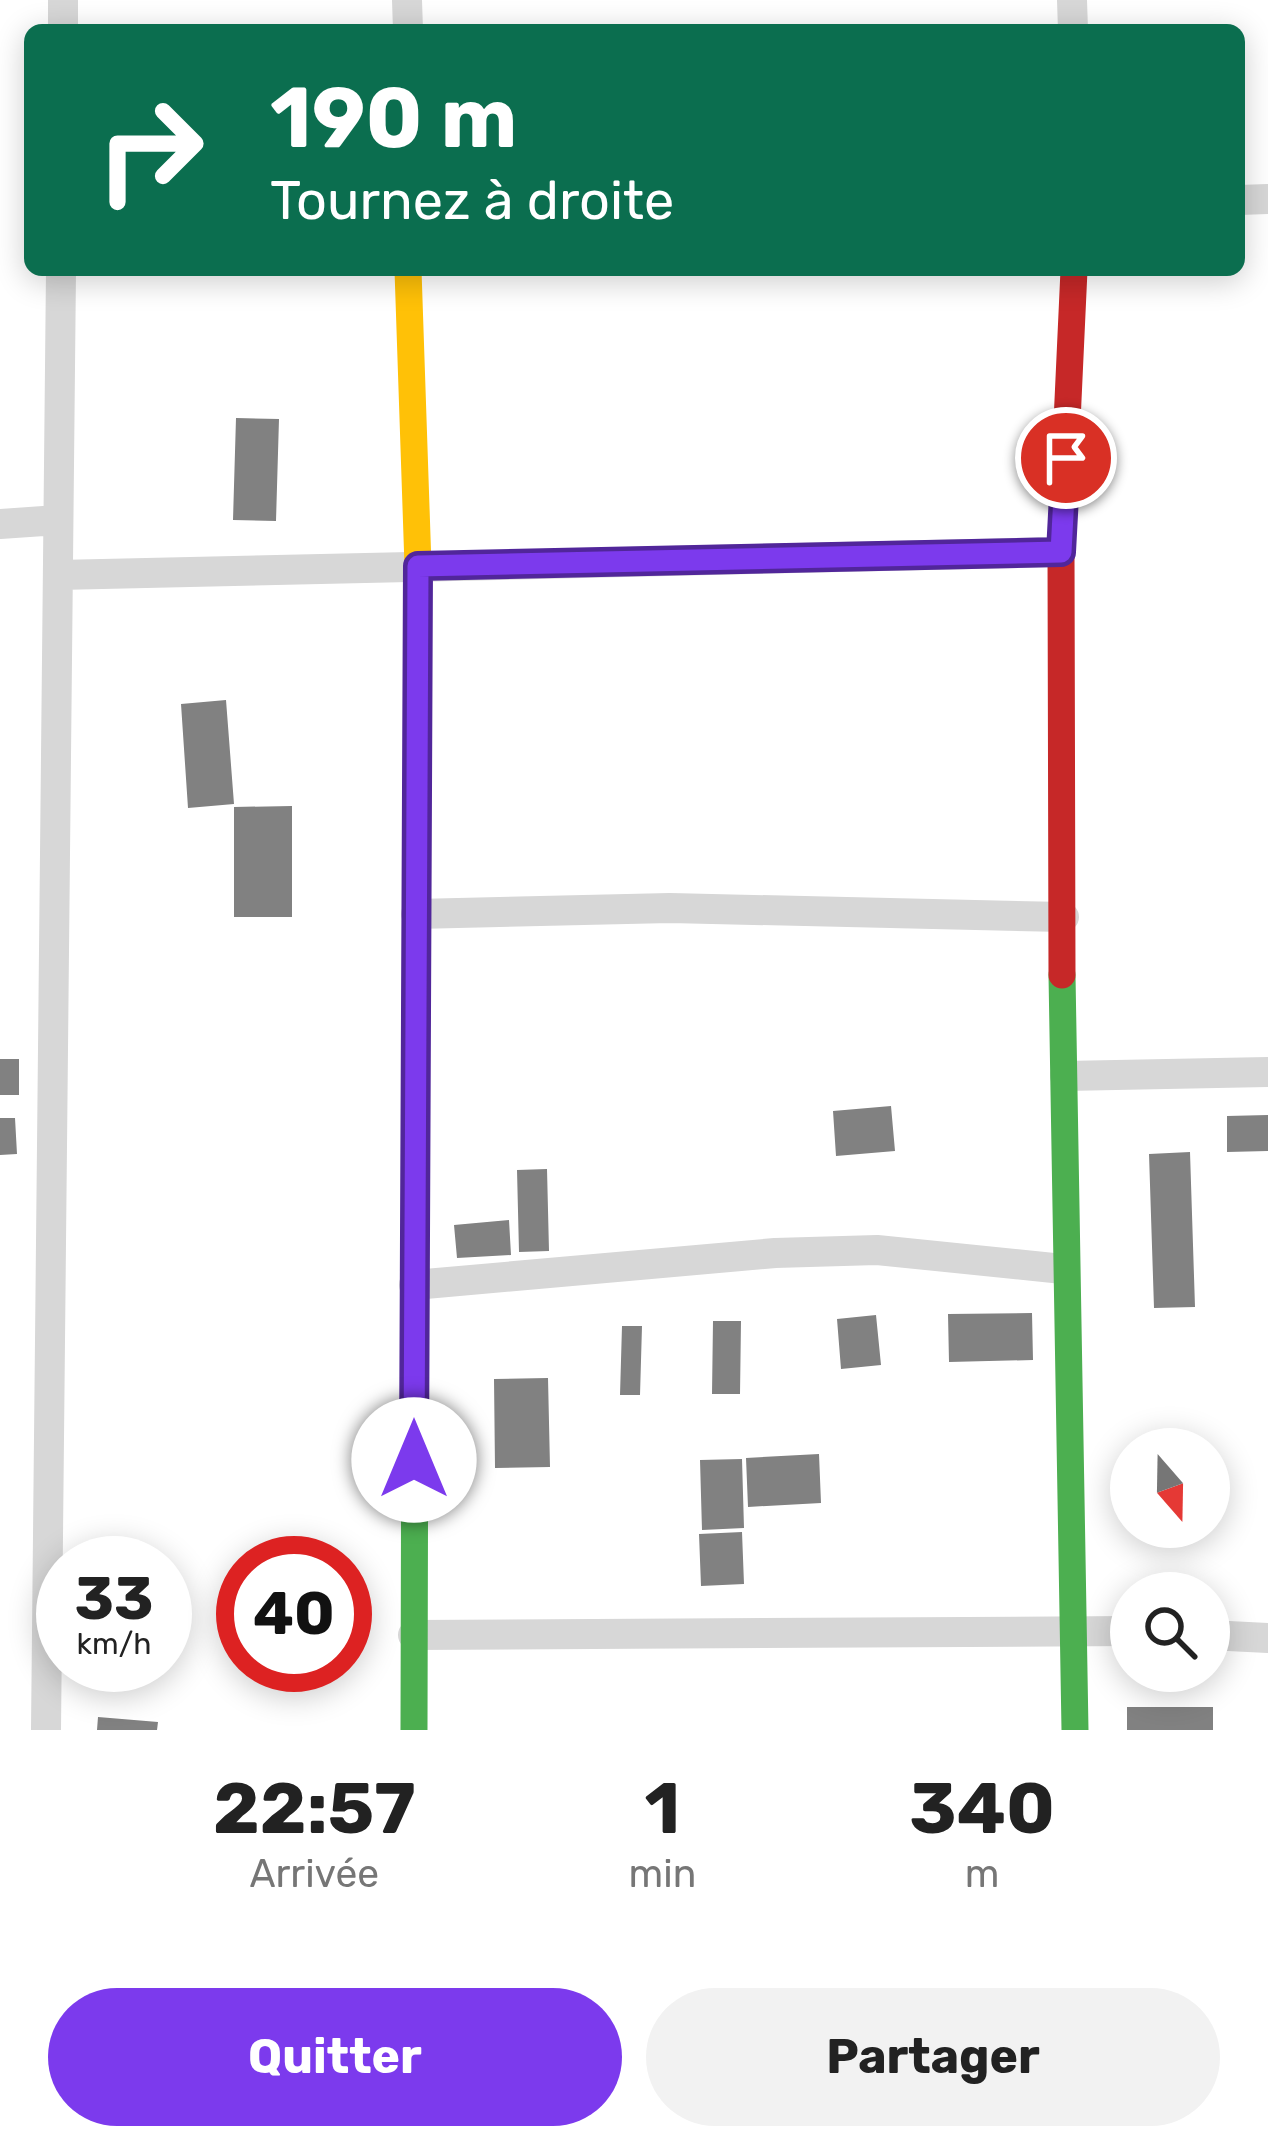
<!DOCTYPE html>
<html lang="fr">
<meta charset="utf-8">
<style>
:root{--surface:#fff;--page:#f2f2f2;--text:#222;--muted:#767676;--accent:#7c3aed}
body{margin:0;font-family:Rubik,sans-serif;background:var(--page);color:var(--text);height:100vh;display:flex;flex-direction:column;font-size:45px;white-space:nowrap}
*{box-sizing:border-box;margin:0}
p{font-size:39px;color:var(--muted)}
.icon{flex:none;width:66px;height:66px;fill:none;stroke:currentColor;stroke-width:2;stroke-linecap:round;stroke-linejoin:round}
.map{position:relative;height:1730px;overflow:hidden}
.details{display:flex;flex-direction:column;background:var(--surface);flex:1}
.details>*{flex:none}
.top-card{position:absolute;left:24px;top:24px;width:1221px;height:252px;border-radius:18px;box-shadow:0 6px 30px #0003;background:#0b6e4f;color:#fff;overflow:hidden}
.needle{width:78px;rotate:160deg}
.buttons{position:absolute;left:1110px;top:1428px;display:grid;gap:24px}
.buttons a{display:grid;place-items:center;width:120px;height:120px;border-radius:50%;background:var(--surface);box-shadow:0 6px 30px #0003;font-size:60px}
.speed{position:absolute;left:36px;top:1536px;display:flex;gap:24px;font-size:60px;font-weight:700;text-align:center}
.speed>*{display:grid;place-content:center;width:156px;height:156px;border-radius:50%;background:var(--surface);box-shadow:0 6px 30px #0003;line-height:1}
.speed small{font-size:30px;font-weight:400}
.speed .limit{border:18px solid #d22;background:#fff;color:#111}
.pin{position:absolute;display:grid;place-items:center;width:102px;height:102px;color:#fff;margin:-51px;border:6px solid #fff;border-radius:50%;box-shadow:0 3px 12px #0007}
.me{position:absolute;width:132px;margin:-66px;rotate:0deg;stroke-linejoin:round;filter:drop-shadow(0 0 9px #0008)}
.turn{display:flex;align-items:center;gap:42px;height:252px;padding:0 48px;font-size:54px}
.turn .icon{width:156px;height:156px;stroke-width:2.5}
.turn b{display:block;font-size:84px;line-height:102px}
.eta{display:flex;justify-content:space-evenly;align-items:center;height:204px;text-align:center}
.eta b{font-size:72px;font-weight:700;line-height:84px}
.button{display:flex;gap:24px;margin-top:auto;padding:24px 48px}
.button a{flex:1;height:138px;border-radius:72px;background:var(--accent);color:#fff;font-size:48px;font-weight:700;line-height:138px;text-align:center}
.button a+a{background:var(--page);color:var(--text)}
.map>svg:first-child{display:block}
.building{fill:#818181}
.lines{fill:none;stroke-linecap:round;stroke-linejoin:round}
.street{stroke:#d7d7d7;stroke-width:30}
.fast{stroke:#4caf50;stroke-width:27}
.slow{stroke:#ffc107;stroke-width:27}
.jam{stroke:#c62828;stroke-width:27}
.route-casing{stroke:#51269a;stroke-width:30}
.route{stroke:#7c3aed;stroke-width:21}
</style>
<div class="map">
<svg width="1268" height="1730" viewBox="0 0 1268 1730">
<rect width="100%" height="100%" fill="#fff"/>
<path class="building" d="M236,418l43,1 -3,102 -43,-1z
M226,700l8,104 -46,4 -7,-104z
M292,806v111h-58v-110z
M0,1059h19v36h-19z
M891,1106l4,45 -59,5 -3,-45z
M1268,1115v36l-41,1v-36z
M0,1118h15l2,36 -17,1z
M1190,1152l5,155 -41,1 -5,-154z
M547,1169l2,82 -30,1 -2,-82z
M509,1220l2,35 -54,3 -3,-33z
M1032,1313l1,47 -84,2 -1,-48z
M876,1315l5,50 -40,4 -4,-50z
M713,1321h28l-1,73h-28z
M622,1326h20l-2,69h-20z
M548,1378l2,89 -55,1 -1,-89z
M819,1454l2,49 -73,4 -2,-49z
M742,1459l2,69 -42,2 -2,-70z
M742,1532l2,52 -43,2 -2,-52z
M1127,1707h86v23h-86z
M98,1717l60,5 -1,8h-60z"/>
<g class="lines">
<path class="street" d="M407,0l1,30
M1072,0l1,30
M63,30v-30
M1239,200l29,-1
M0,524l58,-4
M58,575l1003,-23
M416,914l254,-6 394,9
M1065,1076l203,-4
M414,1285l361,-32 102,-3 186,19
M413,1635l718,-4
M1209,1635l59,3
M46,1730l15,-1460"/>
<path class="fast" d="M1062,975l13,755
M414,1730l1,-420"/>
<path class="slow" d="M408,270l10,296 -3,744"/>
<path class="jam" d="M1062,975l-1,-423 13,-282"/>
</g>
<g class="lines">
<g class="route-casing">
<path id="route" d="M414,1460l4,-894 643,-14 5,-94"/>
</g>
<use href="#route" class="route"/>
</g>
</svg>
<div class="buttons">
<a><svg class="needle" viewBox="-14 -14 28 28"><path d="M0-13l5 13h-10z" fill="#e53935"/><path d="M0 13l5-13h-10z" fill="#767676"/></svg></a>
<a><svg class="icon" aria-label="search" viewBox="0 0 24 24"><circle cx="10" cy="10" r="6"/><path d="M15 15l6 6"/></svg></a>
</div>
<div class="speed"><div>33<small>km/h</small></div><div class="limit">40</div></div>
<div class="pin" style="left:1066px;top:458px;background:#d93025"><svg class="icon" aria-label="arrive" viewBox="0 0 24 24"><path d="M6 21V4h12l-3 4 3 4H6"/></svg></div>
<svg class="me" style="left:414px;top:1460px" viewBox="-20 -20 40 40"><circle r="19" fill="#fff"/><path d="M0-13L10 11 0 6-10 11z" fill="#7c3aed"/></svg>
<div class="top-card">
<div class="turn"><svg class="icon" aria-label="right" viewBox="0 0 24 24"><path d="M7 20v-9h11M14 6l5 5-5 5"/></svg><div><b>190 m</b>Tournez à droite</div></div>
</div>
</div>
<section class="details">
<div class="eta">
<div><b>22:57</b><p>Arrivée</p></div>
<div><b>1</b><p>min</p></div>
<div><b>340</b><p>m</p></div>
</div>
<div class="button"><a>Quitter</a><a>Partager</a></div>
</section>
